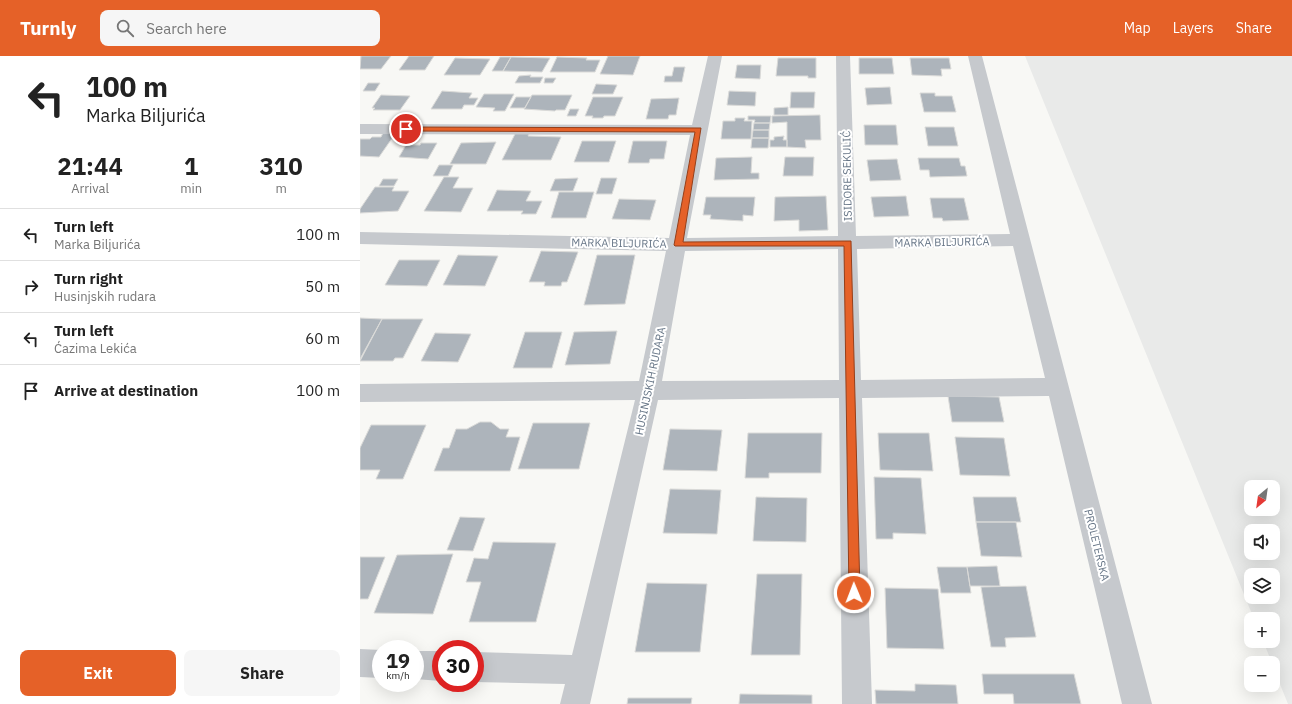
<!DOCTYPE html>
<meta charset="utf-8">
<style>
:root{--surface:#fff;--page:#f6f6f6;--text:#222;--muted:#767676;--line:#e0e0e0;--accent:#e56128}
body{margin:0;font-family:"IBM Plex Sans",sans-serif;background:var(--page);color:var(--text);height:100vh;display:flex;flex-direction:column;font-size:15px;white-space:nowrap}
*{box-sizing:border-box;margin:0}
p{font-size:13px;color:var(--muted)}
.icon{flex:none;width:22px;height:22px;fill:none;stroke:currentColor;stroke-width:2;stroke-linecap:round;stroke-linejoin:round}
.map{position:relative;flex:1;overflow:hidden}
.sheet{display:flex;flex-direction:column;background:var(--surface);width:360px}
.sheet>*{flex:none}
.guide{background:#fff;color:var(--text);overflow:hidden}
.needle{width:26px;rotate:209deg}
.controls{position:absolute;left:884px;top:424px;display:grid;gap:8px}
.controls a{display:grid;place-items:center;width:36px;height:36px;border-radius:8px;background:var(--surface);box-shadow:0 4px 16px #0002;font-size:20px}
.speed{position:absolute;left:12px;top:584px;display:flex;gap:8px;font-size:20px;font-weight:700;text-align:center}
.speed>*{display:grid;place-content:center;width:52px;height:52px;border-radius:50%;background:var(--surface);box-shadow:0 4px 16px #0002;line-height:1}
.speed small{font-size:10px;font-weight:400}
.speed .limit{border:6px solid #d22;background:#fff;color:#111}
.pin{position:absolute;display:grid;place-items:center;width:34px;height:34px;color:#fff;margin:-17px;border:2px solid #fff;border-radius:50%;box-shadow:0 1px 4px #0007}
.me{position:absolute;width:44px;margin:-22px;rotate:359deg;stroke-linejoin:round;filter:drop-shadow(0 0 3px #0008)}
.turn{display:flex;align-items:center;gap:14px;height:84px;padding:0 20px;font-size:18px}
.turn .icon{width:52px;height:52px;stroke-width:2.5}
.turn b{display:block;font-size:28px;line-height:34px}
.eta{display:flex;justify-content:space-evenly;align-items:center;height:68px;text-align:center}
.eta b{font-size:24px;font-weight:700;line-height:28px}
.primary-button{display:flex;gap:8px;margin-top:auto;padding:8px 20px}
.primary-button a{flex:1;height:46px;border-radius:8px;background:var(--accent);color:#fff;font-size:16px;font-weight:700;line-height:46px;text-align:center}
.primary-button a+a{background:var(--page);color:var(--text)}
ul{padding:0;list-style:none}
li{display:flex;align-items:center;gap:12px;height:52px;padding:0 20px;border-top:1px solid var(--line)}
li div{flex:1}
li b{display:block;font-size:15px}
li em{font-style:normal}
header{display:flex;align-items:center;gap:24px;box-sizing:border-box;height:56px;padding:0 20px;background:var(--accent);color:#fff}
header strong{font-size:19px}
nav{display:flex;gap:22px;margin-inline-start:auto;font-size:14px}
.search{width:280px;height:36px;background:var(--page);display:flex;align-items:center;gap:10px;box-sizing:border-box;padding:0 14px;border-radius:8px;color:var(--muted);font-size:15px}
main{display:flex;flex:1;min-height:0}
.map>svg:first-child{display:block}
.built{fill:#e9eae9;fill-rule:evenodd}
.building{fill:#adb4bb;stroke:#dadad8}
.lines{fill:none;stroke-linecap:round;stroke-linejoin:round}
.minor{fill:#c6c9cd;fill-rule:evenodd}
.route{fill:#e56128;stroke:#953f1a}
.labels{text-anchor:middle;stroke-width:4;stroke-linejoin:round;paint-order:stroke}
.street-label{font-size:11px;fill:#677687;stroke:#fff}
</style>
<header>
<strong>Turnly</strong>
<div class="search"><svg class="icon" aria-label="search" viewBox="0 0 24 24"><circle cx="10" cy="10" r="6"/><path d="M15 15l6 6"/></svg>Search here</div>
<nav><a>Map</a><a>Layers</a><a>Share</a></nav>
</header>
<main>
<section class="sheet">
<div class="guide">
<div class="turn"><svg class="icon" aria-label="left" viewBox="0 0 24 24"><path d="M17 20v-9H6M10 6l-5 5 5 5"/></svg><div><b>100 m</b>Marka Biljurića</div></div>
</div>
<div class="eta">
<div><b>21:44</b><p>Arrival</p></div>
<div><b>1</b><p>min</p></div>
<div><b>310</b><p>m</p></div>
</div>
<ul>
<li><svg class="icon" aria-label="left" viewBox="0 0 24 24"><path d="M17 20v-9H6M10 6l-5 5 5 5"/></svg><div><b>Turn left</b><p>Marka Biljurića</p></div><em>100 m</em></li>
<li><svg class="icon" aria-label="right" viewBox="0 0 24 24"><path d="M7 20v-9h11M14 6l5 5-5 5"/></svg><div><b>Turn right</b><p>Husinjskih rudara</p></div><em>50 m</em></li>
<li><svg class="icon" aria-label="left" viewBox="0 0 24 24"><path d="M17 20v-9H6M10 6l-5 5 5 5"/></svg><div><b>Turn left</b><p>Ćazima Lekića</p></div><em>60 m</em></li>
<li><svg class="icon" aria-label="arrive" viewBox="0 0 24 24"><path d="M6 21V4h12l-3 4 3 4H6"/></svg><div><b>Arrive at destination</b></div><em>100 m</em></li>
</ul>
<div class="primary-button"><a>Exit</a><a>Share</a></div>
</section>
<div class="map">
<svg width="932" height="648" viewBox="0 0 932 648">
<rect width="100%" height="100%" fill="#f8f8f5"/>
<path class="built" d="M665,0h267v648h-4l-15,-37v-4h-1l-9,-22h10v-22h-19zM891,431h22v22h-22zM891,475h22v22h-22zM891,519h22v22h-22z"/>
<path class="building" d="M1,0h30l-10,13h-21z
M49,0h25l-9,14h-26z
M248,0h32l-7,19 -33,-1z
M140,1h11l-8,14h-11z
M151,1l39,1 -8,14 -39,-1z
M197,1l30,1 -1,2h14l-5,12h-45z
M95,2l35,1 -10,16h-36z
M418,2h38v20h-8v-2h-32z
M499,2h33l2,16h-35z
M550,2h39l2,11h-10l1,7 -30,-1z
M377,9h24l-1,14 -25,-1z
M314,11h11l-3,15h-18l1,-6h7z
M171,19l-1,2h13l-3,6h-25l4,-7z
M185,22h11l-3,5h-9z
M8,27h12l-5,8h-12z
M236,28l21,1 -4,9h-21z
M530,31l2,17 -25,1 -2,-17z
M82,35l30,2 -3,5h9l-4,7h-10l-2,4h-31z
M369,35l27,1 -1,14 -28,-1z
M431,36h24l-1,16h-24z
M560,37h15v3h17l4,16h-32z
M124,38h30l-9,17h-12l2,-3 -19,-1z
M21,39l29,1 -10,14h-27l2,-2h-3z
M172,39h40l-7,15h-9l-1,1 -31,-2z
M156,41h15l-6,11h-15z
M233,41h30l-8,19h-11l-1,2h-11l1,-2h-8z
M319,42l-3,17h-7l-1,4h-22l5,-20z
M428,51v8h-14v-7z
M210,53h9l-3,7h-9z
M460,59l1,25h-16l1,8 -19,-1v-25l-15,1v-7z
M388,60h23l-1,7h-16l1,-3h-7z
M375,62h10l-1,3h8l-1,18h-30l2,-18h12z
M394,67h16l-1,7h-16z
M504,69h32l2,20h-33z
M565,71h29l4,19h-30z
M393,74h16v8h-17z
M156,76h14l-2,4 33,1 -10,23h-49z
M23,77l12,1 -16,23 -19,-1v-17h10l2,-2h9z
M424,80l-1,4h4v7h-17v-7h4v-3z
M392,82h17l-1,10h-17z
M222,85h34l-7,21h-35z
M273,85h34l-3,18h-14l-1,4h-21z
M136,86l-10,22h-36l11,-21z
M61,87h16l-9,16 -29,-2 7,-12h14z
M392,101l-1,16h8v6l-45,1 2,-22z
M425,101h29l-1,19h-30z
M558,102h41l2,8h4l2,10 -37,1 -1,-7h-9z
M537,103l4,21 -31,1 -3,-21z
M79,109h14l-5,11h-15z
M84,121h15l-6,11h20l-12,24 -37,-1z
M218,122l-5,13h-23l5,-12z
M241,122h16l-5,16h-16z
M23,123h15l-4,7h-15z
M15,131h19l-2,4h17l-11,20 -38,2v-4z
M137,134l34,1 -5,10h16l-6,13h-15l2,-3h-36z
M199,136h35l-8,26h-35z
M466,140l2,34 -29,1v-11l-25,1 1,-24z
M546,140l3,20 -35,1 -3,-20z
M346,141h49l-2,19 -10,-1v6l-33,-2 1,-4h-8z
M570,142h34l5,22 -26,1 -1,-3h-9z
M259,143l37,1 -6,20 -38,-1z
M181,195l37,1 -11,30h-5l-1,4h-17l1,-4h-16z
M98,199l40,1 -13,30 -42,-1z
M237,199h38l-10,49 -41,1z
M39,204h41l-13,26 -42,-1z
M0,262l22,1 -22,40z
M22,263h41l-20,39h-8l-2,3h-33z
M257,275l-7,33 -45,1 9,-33z
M165,276h37l-10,36h-39z
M75,277l36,1 -13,28 -37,-1z
M588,340l51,1 5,25h-52z
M120,366h11l9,7h9l-3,8h14l-10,34h-76l9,-23h6l7,-19h11z
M173,367h57l-11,46h-61z
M11,369h55l-23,54h-27l4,-9h-20v-22z
M310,373l52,1 -5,41 -54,-1z
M388,377h74l-1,40h-52v5h-24z
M518,377h51l4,38 -53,-1z
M595,381l49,1 6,38 -50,-1z
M514,421l47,1 5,56 -33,-1v6h-17z
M310,433l51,1 -4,44 -54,-1z
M396,441l51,1 -1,44 -53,-1z
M613,441h43l5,25h-45z
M100,461l25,1 -12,33 -26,-1z
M616,466h40l6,35 -41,-1z
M133,486l63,1 -20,79h-67l12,-40h-15l8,-24 14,1z
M93,498l-20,60 -59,-1 23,-58z
M0,501h25l-17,42h-8z
M637,510l3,20h-30l-3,-19z
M577,511h30l4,26h-30z
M397,518h45l-2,81h-49z
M287,527l60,1 -7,68h-65z
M666,530l10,51 -31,1 1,9h-15l-10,-60z
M525,532l53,1 6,60 -57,-1z
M622,618h92l7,30h-67l-1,-10h-29z
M555,628l41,1 2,19h-82l-1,-14 40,1z
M380,638l72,1v9h-73z
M268,642h64l-1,6h-64z"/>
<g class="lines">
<path class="minor" d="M348,0h14l-35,182 151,-2 -2,-180h14l6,180 154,-2 -42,-178h14l170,648h-30l-73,-308 -187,2 10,306h-30l-3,-306 -181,2 -68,304h-30l5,-20 -90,-2v-30l97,3 63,-255 -275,2v-18l279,-3 27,-130 -306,-7v-12l309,6 21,-103 -330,-1v-10l332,1zM653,190l32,132 -184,2 -4,-131zM478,193l1,131 -177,1 23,-130z
M0,593l21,1v28l-21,-1z
M55,595h26v30l-26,-2z"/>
</g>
<path class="route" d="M46,71l295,1 -18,114 168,-1 9,352 -2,4 -4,2 -4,-2 -1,-4 -5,-347h-169l-1,-1 21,-113 -291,-1v-3z"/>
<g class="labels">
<g class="street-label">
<text transform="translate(487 120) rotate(-91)" y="4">ISIDORE SEKULIĆ</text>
<text transform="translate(582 186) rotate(-1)" y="4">MARKA BILJURIĆA</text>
<text transform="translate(259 187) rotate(1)" y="4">MARKA BILJURIĆA</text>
<text transform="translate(290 325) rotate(-78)" y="4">HUSINJSKIH RUDARA</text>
<text transform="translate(737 489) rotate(76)" y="4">PROLETERSKA</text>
</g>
</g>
</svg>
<div class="controls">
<a><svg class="needle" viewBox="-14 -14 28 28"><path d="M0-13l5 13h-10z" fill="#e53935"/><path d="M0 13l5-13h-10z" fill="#767676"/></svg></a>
<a><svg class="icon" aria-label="sound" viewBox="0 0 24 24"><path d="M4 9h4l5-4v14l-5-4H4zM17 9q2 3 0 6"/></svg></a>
<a><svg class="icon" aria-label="layers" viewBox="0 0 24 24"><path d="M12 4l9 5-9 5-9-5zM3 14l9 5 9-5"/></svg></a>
<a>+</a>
<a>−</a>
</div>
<div class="speed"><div>19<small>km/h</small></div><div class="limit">30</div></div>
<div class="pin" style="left:46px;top:73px;background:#d93025"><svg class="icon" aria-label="arrive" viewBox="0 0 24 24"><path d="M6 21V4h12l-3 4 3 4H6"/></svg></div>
<svg class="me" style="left:494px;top:537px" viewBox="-20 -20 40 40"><circle r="17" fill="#e56128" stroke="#fff" stroke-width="3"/><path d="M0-11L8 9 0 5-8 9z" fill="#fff"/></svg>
</div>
</main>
